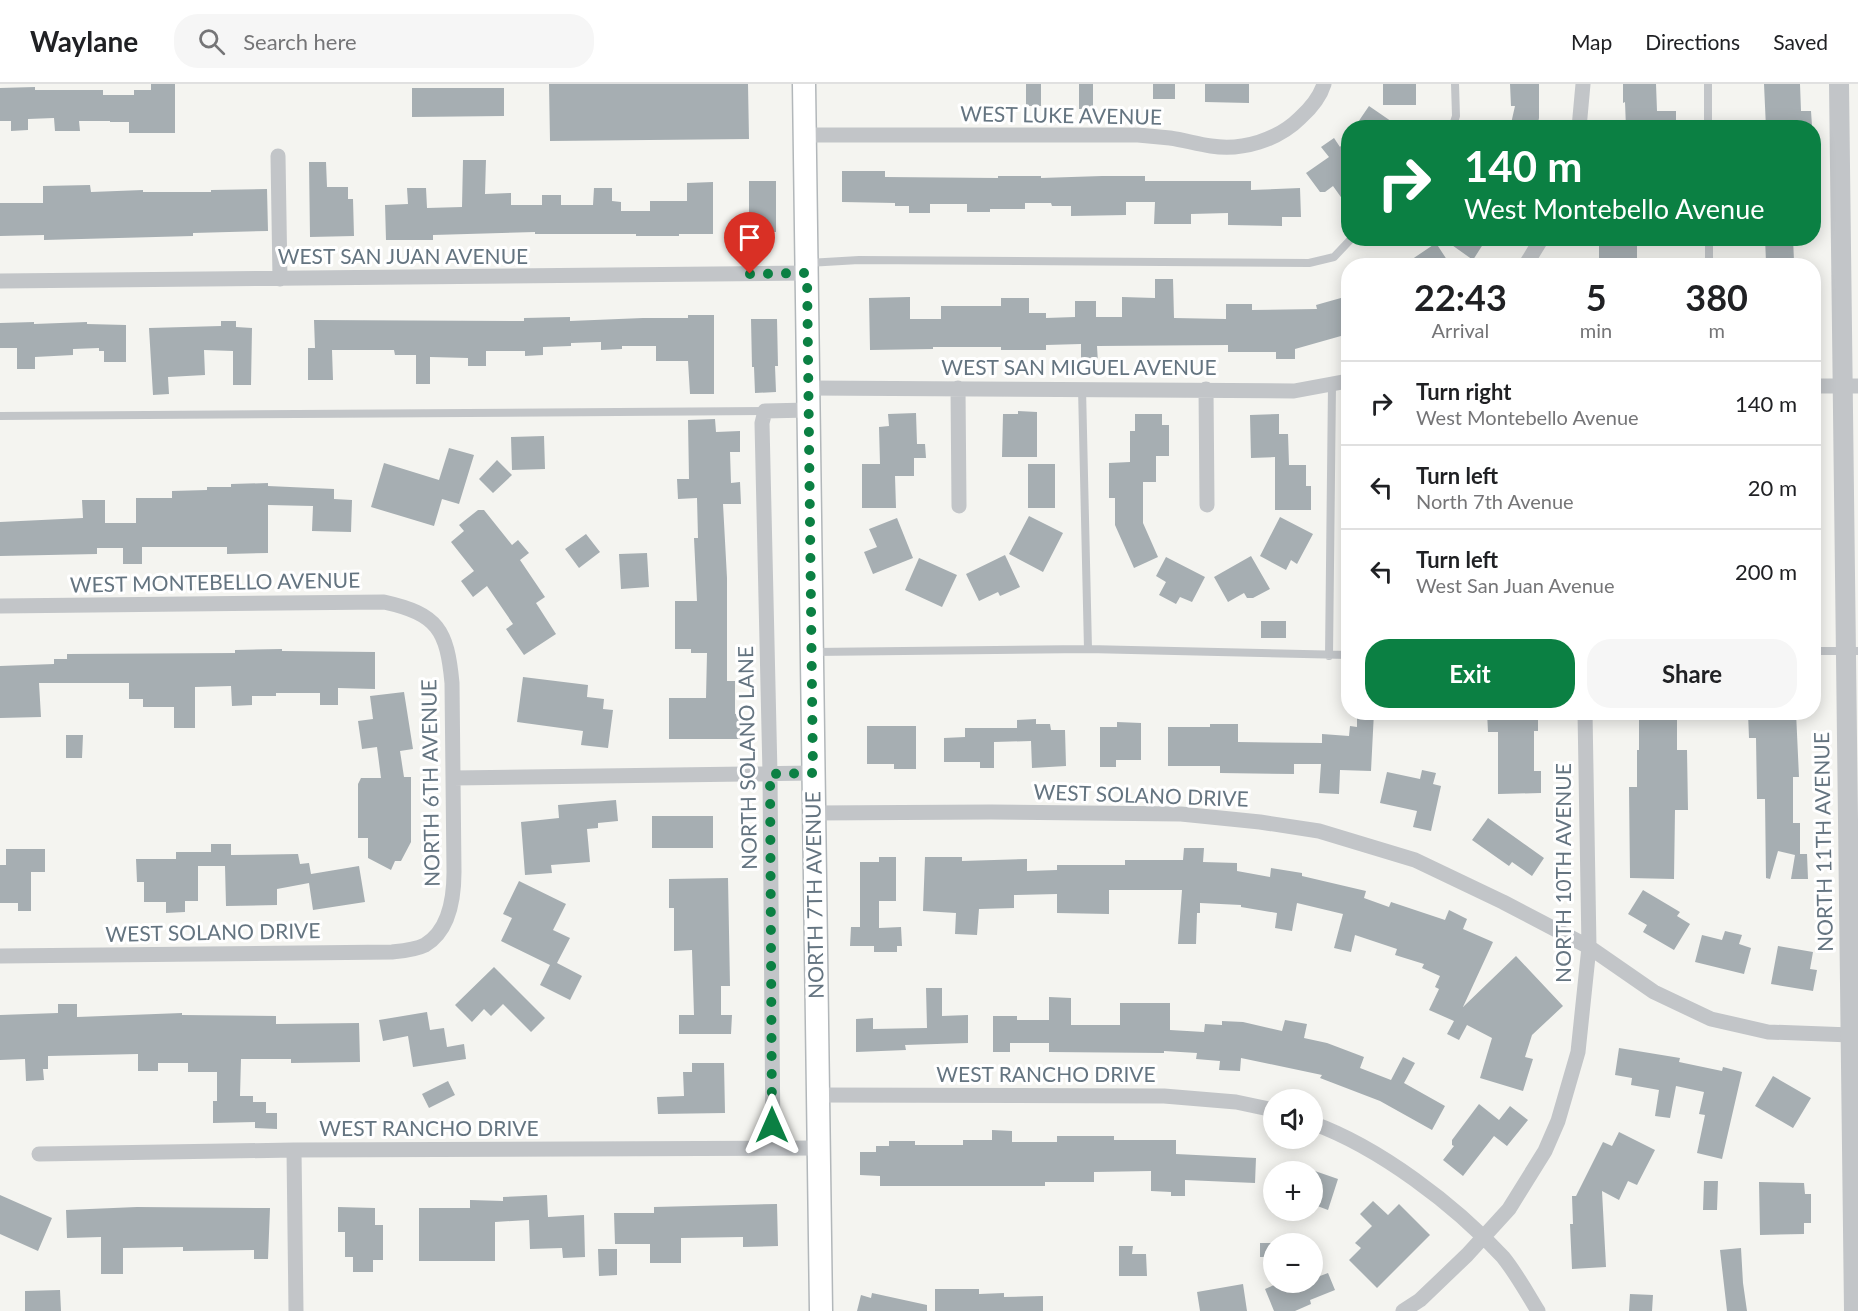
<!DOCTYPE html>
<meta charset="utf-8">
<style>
:root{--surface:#fff;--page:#f6f6f6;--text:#202124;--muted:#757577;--line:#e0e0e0;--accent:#0b8043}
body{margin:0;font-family:Lato,sans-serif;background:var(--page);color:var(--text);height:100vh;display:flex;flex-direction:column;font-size:22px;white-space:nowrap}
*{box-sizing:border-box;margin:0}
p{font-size:20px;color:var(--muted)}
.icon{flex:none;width:33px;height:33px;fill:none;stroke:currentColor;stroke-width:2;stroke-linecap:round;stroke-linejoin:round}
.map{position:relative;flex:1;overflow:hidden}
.details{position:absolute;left:1341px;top:174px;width:480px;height:462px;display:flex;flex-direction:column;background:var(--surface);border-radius:24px;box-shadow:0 3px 15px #0003}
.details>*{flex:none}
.hud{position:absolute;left:1341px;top:36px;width:480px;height:126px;border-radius:24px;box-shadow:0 3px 15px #0003;background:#0b8043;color:#fff;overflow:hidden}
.controls{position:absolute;left:1263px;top:1005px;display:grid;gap:12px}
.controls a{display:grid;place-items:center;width:60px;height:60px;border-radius:50%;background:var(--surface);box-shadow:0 3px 15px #0003;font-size:30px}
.pin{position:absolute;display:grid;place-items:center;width:51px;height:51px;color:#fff;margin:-62px -26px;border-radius:50% 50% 50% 0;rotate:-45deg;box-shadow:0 0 6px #0007}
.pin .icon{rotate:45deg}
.me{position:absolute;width:66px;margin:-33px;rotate:0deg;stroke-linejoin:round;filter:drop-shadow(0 0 4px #0008)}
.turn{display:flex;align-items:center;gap:21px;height:126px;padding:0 24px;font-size:27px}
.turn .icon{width:78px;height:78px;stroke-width:2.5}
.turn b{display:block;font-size:42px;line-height:51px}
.eta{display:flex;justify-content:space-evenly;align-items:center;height:102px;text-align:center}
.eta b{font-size:36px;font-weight:700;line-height:42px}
.primary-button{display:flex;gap:12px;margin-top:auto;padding:12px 24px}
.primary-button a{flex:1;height:69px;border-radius:24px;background:var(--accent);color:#fff;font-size:24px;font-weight:700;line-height:69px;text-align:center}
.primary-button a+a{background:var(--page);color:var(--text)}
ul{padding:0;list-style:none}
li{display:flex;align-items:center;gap:18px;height:84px;padding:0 24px;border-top:2px solid var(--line)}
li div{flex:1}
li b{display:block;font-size:22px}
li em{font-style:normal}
header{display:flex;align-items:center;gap:36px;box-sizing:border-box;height:84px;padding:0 30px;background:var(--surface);border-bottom:2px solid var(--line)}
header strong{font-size:28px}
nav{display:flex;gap:33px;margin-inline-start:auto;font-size:21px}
.search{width:420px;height:54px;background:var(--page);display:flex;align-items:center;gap:15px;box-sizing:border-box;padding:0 21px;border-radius:24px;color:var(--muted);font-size:22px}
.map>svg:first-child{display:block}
.building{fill:#a6aeb2}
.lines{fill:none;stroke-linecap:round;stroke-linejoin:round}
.secondary-casing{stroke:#b2b7ba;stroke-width:25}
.service{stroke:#c2c5c8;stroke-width:8}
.minor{stroke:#c2c5c8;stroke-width:15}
.tertiary{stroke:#c2c5c8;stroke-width:20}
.secondary{stroke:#fff;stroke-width:22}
.route{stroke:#0b8043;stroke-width:10;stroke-dasharray:0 18}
.labels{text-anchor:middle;stroke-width:6;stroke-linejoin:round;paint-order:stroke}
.street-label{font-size:21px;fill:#647480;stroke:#fff}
</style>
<header>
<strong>Waylane</strong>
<div class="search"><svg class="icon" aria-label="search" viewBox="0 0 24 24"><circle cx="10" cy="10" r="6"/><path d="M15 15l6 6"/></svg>Search here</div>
<nav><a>Map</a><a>Directions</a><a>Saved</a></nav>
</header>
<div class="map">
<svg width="1858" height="1227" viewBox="0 0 1858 1227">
<rect width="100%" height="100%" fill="#f4f4f0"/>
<path class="building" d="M151,0h24v49h-46v-11h-19v-1h-31l1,10h-25l-1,-13 -26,1v11l-17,1v-10h-11v-33l35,-1v3h68v5h31v-5h17z
M549,0h199l1,55 -199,2z
M1026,0h15v22h-15z
M1079,0h14v25h-14z
M1153,0h22v15h-22z
M1205,0h44v19l-44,-1z
M1383,0h33v21h-33z
M1510,0h29v34l-2,10h-27l5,-22h-4z
M1623,0h33l1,27h19v17h-50l-1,-26 -2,1z
M1764,0h36l1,27h10l1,15 -46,2z
M412,4h92v28l-92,1z
M1369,22l32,22h-47z
M1348,51v72l-15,-21 -8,6h-5l-14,-19 23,-16 -8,-10 13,-9 6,9z
M463,76h23l-1,34 26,-1v12h31v-10h19v10h32l1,-17h18v13l9,1v9h29v-10h37v-18l26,-1v52h-34v2h-43v-2h-101v-2l-102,3v5h-47l-1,-35 23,-1 -1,-16h19l1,20 35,-1z
M309,78h17l1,25h21v12h5l1,37 -44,1z
M842,87h43v6l113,1v-2h43v2l61,-2h43v5h106v9l49,-2 1,29h-19v9l-54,-1v-12l-37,1v10h-37l1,-22h-29v13l-55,1v-10h-19l-1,-3h-26v6h-35v3h-23v-8h-37v9h-21v-7h-14v-3l-53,-1z
M749,97h27v51h-27z
M90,101l1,7 52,-2v2h68v-2l56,-1 1,42 -75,2v3l-149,4v-5l-44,1v-33h43v-17z
M1442,154h45l-14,22z
M1599,154h38v20h-38z
M1765,154h28l1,23 -28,1z
M1436,159l15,23h-49z
M1155,195h18l1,39 52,1v-15h26v6l65,-1 -1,-4 32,-9v38l-53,15v10h-19v-7h-48v-7l-131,1 1,17h-17v-19l-35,1v5h-45v-3h-68v2l-63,1 -1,-52 41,-1v22h31v-13h60v-8h28v15h17v5l29,-1v-16h21v16h26v-20l33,1z
M688,231h26v79h-24l-2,-33h-32v-15h-34v3l-21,1v-8l-30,1v3l-28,1v8l-18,1v-5h-39v15h-18v-8l-38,-1v27h-14v-29h-21l-1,-5h-62l1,30h-25v-32h7l-1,-28 210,1v-3l46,-1v4l73,-3h45z
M751,235h26l1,47h-3l1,26 -21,1 -1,-26h-2z
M221,237h15v6l16,1 -1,57h-18v-34l-29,-1 1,25 -37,2 1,17 -16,1 -4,-67 72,-2z
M34,238v2l53,-2v2l39,1v37h-22v-11h-5v-3l-26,1v6l-38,2v12h-18v-21h-17v-25z
M1018,327l19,1v45h-35l1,-43h15z
M916,329l1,31h8l1,14h-12v18h-19l1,32h-34v-44h18l-1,-37 10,-1 -1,-12z
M1135,330h27v11h7v31h-13v26h-13v41l15,34 -24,11 -19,-43v-27h-6v-35l21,-1v-31h5z
M1279,330v20h9l1,31h17v21h5v24h-36v-53l-24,1 -1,-43z
M715,335l1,13 24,-1v21h-10l1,31 9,-1 1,22h-18l4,74v103h8v33l5,-1v26h-71v-41h37l1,-45h-16v-4h-16v-48h22l-3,-63h4l-1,-40 -19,1 -1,-20h12l-1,-59z
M544,352l1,33 -33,1 -1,-33z
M449,364l25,7 -15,49 -17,-5 -8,27 -63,-19 13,-44 55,17z
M497,376l15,15 -19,18 -14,-14z
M1028,380h27v44h-27z
M268,399v3l66,3v10l18,1 -1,32 -39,-1 1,-25 -45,-1v48l-41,1v-7h-85v17h-19v-16h-26v6l-97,2v-34l83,-4 -1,-18h23v23h31v-25h36v-7l35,-1v-3h24v-3z
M478,426h6l28,35 6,-5 11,13 -9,7 25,37 -9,6 20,31 -32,21 -18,-26 7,-5 -26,-38 -14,11 -12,-16 13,-10 -23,-29 13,-11 -5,-6z
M1029,432l34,17 -20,39 -34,-18z
M1280,433l33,17 -16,30 -6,-4 -5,10 -26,-14z
M897,434l16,40 -40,16 -9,-22 13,-5 -8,-18z
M586,450l14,18 -21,16 -14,-19z
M647,469l2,34 -28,2 -2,-35z
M1005,471l15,32 -20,9 -2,-4 -19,9 -13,-27z
M1251,472l19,33 -17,9h-6l-3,-5 -16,9 -14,-25z
M1166,473l39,20 -13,25 -12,-5 -4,7 -17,-9 7,-13 -10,-6z
M919,474l38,17 -15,32 -37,-17z
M1261,537h25v17h-25z
M282,565v2l93,1v37l-37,-1v17h-18v-12h-44v3h-24v9l-20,1 -1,-20 -36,1v41h-21v-21h-31v-8h-14v-16h-90l2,34 -41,1v-52l54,-2v-5h13v-5l168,-1v-3z
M523,593l65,8 -1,12 17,2 -1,10 10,1 -5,38 -27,-3 2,-14 -66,-9z
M404,608l9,57 -13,2 4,26h7v65l-10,19h-6l-4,9 -23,-12v-20h-10v-54l3,-6h20l-4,-31 -15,2 -4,-28 15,-2 -3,-23z
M1360,628h14l-3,59 -31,-1 -1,24 -20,-1 2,-29h-27v10l-74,-1v-7h-52v-39h42v-3h28v18l84,1v-9l27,2 1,-10 7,1v-11h3z
M1487,628h45v4h6v15h-4v40h7v22l-43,1v-62h-10z
M1639,628h38v38h10l1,60h-13l-1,69 -44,-1 -1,-91h8v-37h2z
M1796,628l3,65h-6v46h7v31h7l1,25h-17l4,-24 -17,-4 -8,28 -4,-1 -1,-79h-8l-1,-61h-7l-1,-25z
M1036,635v5h14l1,6h14l1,36 -34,2 -1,-27 -37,1v26h-14v-6h-36v-24l21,-1v-9h52v-8z
M1117,638l24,1v37h-25v7h-16v-40h17z
M867,642h49v43h-22v-5h-27z
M66,651h17l-1,23h-16z
M1422,686l14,3 -3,11 8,2 -10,45 -18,-4 4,-16 -37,-8 7,-31 33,7z
M616,716l2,21 -20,2v5l-11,1 3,33 -39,3 1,8 -27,2 -4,-53 38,-4 -1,-13z
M652,732h61v32h-61z
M1488,734l56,40 -12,18 -20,-14 -3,4 -37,-26z
M211,760h20v11l67,-1 2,10 9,-1 2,11 48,-8 6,36 -52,8 -4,-27 -32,6v16l-51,1 -1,-40h-27v35h-13v11l-19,1v-11h-22v-20h-7l-1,-23h40v-7h35z
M1184,764h20l-1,14 34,1v8l33,6 1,-9 31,5v3l64,15 -2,7 25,9 2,-5 54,18 4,-10 18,9 -4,10 30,13 -30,65 53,-51 47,50 -31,29 -7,22 8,2 -10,32 -43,-13 12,-40 -25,-13 -8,15 -12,-6 7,-13 -25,-11 10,-21 -4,-2 5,-11 -18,-8 2,-4 -29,-9 2,-6 -42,-14 -4,17 -17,-4 9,-34 -46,-11 -5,28 -17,-3 2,-15 -36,-6v-2l-41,-2v10h-3l-1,31h-18l4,-54h-73v24l-52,-1v-19l-43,1v13l-35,1 -2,26 -22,-1 1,-21 -33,-2 2,-54h37v4l65,-2v12l30,-1v-5h68v-5h58z
M6,765h39v23h-14v39h-13v-8h-18v-38h6z
M879,773h17v44h-17v27l22,-1 1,19h-5v6h-23v-6h-24l1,-19h9v-65h19z
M728,794l2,108h-9v29h11l-1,19h-52v-19h15l-2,-65 -18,1v-43h-5v-29z
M519,797l47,23 -13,26 17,8 -13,25 25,13 -12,24 -30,-15 10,-20 -49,-24 11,-23 -9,-4z
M1643,806l37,22 -3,4 13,8 -16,26 -31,-18 4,-7 -19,-11z
M1725,847l17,4 -3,9 12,4 -7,26 -49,-12 7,-27 20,5z
M1778,862l35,6 -3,17 7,1 -4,21 -42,-7z
M494,883l51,51 -14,14 -28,-28 -12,12 -7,-7 -12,13 -17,-17z
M926,904h16v28l26,-1v28l-63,2 1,5 -50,2v-33l17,-1v11l54,-1z
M1049,913l22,1v27h49v-22h50v27l34,2 1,-8 17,1v-4l21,1 39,9 3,-11 22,4 -3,14 23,5 37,14 -4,11 31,12 12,-23 12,6 -11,20 41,23 -13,24 -52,-29 -60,-23 2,-3 -81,-17 -1,13 -21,-1 1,-9 -24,-2 1,-6 -33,-2v2l-115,-1v-9h-39v9h-17v-36h24v4h32z
M58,920h19v13l105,-4v2l94,1v8l83,-1 1,39 -69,1v-4h-50l-1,37h13v6h13v11h11v16l-22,-1v-6l-42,1v-22h4v-29h-29v-9h-30v8h-20v-17l-90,2v13h-5l1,11 -18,1 -1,-22 -25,1v-45l58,-2z
M427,928l3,18 14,-2 3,19 17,-3 2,15 -53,8 -5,-31 -25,5 -4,-21z
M1619,964l61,10 -1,4 43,9 1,-4 19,5 -20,87 -25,-6 8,-38 -6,-1 5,-22 -28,-6 -6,32 -15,-2 4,-26 -28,-5 1,-7 -17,-3z
M692,979h32l1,50 -67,1 -1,-17 27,-1 -1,-24h9z
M1773,992l38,22 -18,30 -38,-22z
M448,997l7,14 -26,13 -7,-14z
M1479,1020l20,16 11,-14 18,14 -21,26 -13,-10 -31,40 -20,-16 11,-14 -2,-1v-5z
M992,1046l20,1v11h45v-6h57v4h62v14l80,4 -1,25 -70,-3v16h-14v-4l-20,-1v-20l-57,1v10h-49v4h-165v-10l-20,-1v-23h16v-6h13v-5h26v4h48v-5h29z
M1619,1048l36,18 -18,35 -9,-4 -9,19 -17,-9 4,76 -34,2 -2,-45h3l-1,-28h4l27,-54 9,4z
M1312,1086l26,9 -10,31 -16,-6z
M1704,1097h14l-1,29h-14z
M1759,1098l45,1 1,11h6v29h-7v11l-44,1z
M0,1111l52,23 -14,33 -38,-17z
M547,1111l1,22 36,-2 1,42 -22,1 -1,-10 -32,1 -1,-29 -34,2v39h-76v-53h51v-8l33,1v-4z
M1373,1117l15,14 11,-11 31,31 -53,53 -28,-28 12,-12 -6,-5 17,-17 -12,-12z
M777,1120l1,42 -35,1v-10l-62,1v25h-31v-19h-35l-1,-31h40v-6z
M137,1123l133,1 -2,51h-14v-9l-71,1v-4l-60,1v26h-22v-37l-34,1 -1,-28z
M338,1123l37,1v17h8v35h-10v12h-20v-15h-8v-25h-7z
M1260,1159h14v14h-14z
M1119,1162h14l-1,8h14l1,22h-28z
M1741,1164l2,35 4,28h-20l-7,-61z
M598,1165h19v26l-18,1z
M1328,1189l7,17 -25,10 1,4 -16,7h-21l-9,-22 16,-7h31v-3z
M1243,1200l4,27h-47l-3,-19z
M935,1205h44v5l25,-1v4l39,-1v15h-108z
M60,1206l1,21h-36v-20z
M872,1209l55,12v6h-70l4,-16 10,3z
M1630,1210l23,1 -1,16h-23z"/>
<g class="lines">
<g class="secondary-casing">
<path id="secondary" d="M804,0l17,1227"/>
</g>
<path class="service" d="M1708,0v44
M1452,44l4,-12 -1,-32
M1709,154v28
M808,179l51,-3 450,3 25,-6 18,-19
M1082,304l6,261
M0,332l765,-5
M1814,567h44
M813,568l275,-3 260,6
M1329,572l3,-271"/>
<path class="minor" d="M1579,44l4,-44
M805,51h333c10,1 21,2 32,3 14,2 27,6 41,8 31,5 67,-6 89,-28 10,-9 20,-21 24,-34
M278,72l2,123
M1525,182l17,-28
M0,197l807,-8
M1814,302h44
M809,304l485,3 54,-10
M958,304l1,118
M1206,305l1,116
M0,522l384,-4c54,12 63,28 68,81l2,189c0,26 -4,58 -29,73 -10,5 -23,6 -33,7l-392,4
M453,694l360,-5
M814,729l177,-1 190,2 79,8 59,9 96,29 88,42 86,45 65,45 57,27 57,13 83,3
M818,1011l346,1 72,6 38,8
M1312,1039c67,24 143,82 191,134 13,16 24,36 35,54
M773,1064l-3,-374 -8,-351 3,-12 44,-1
M294,1066l2,161
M39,1070l255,-4 525,-2
M1403,1227l17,-11 47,-45 42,-46 36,-58 13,-30 20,-69 11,-105 -4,-235"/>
<path class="tertiary" d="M1839,0l15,1227"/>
<use href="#secondary" class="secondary"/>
</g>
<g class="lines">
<path class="route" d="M750,190l57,-1 6,500 -43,1 2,351"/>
</g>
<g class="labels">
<g class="street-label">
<text transform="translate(1061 32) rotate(1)" y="7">WEST LUKE AVENUE</text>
<text x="403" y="180">WEST SAN JUAN AVENUE</text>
<text x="1079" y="291">WEST SAN MIGUEL AVENUE</text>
<text transform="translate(215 499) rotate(-1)" y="7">WEST MONTEBELLO AVENUE</text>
<text transform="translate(748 674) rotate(-91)" y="7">NORTH SOLANO LANE</text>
<text transform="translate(431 699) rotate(-91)" y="7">NORTH 6TH AVENUE</text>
<text transform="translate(1141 712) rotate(2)" y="7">WEST SOLANO DRIVE</text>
<text transform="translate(1824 758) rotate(-91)" y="7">NORTH 11TH AVENUE</text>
<text transform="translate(1564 789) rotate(-90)" y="7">NORTH 10TH AVENUE</text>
<text transform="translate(815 811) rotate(-91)" y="7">NORTH 7TH AVENUE</text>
<text transform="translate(213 849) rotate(-1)" y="7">WEST SOLANO DRIVE</text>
<text x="1046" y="998">WEST RANCHO DRIVE</text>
<text x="429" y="1052">WEST RANCHO DRIVE</text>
</g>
</g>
</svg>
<div class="controls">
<a><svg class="icon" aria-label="sound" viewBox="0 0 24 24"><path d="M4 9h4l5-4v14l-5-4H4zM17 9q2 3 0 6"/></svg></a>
<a>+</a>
<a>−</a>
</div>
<div class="pin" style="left:750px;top:190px;background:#d93025"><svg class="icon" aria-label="arrive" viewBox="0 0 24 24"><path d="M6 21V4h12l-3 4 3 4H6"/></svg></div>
<svg class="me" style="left:772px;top:1041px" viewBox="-20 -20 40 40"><path d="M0-17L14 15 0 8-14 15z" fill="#0b8043" stroke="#fff" stroke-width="4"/></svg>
<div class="hud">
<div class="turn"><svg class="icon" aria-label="right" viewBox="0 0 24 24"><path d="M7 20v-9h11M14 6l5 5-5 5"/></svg><div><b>140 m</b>West Montebello Avenue</div></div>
</div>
<section class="details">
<div class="eta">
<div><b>22:43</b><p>Arrival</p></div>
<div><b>5</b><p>min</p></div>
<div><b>380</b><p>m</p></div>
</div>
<ul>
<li><svg class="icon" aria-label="right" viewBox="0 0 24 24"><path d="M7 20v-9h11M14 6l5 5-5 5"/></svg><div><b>Turn right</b><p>West Montebello Avenue</p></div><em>140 m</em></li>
<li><svg class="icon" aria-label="left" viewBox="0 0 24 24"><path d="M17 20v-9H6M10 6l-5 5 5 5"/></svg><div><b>Turn left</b><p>North 7th Avenue</p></div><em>20 m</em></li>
<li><svg class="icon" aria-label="left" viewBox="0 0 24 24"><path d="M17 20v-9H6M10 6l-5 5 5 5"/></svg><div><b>Turn left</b><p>West San Juan Avenue</p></div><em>200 m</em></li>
</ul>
<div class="primary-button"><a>Exit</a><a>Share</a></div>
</section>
</div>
